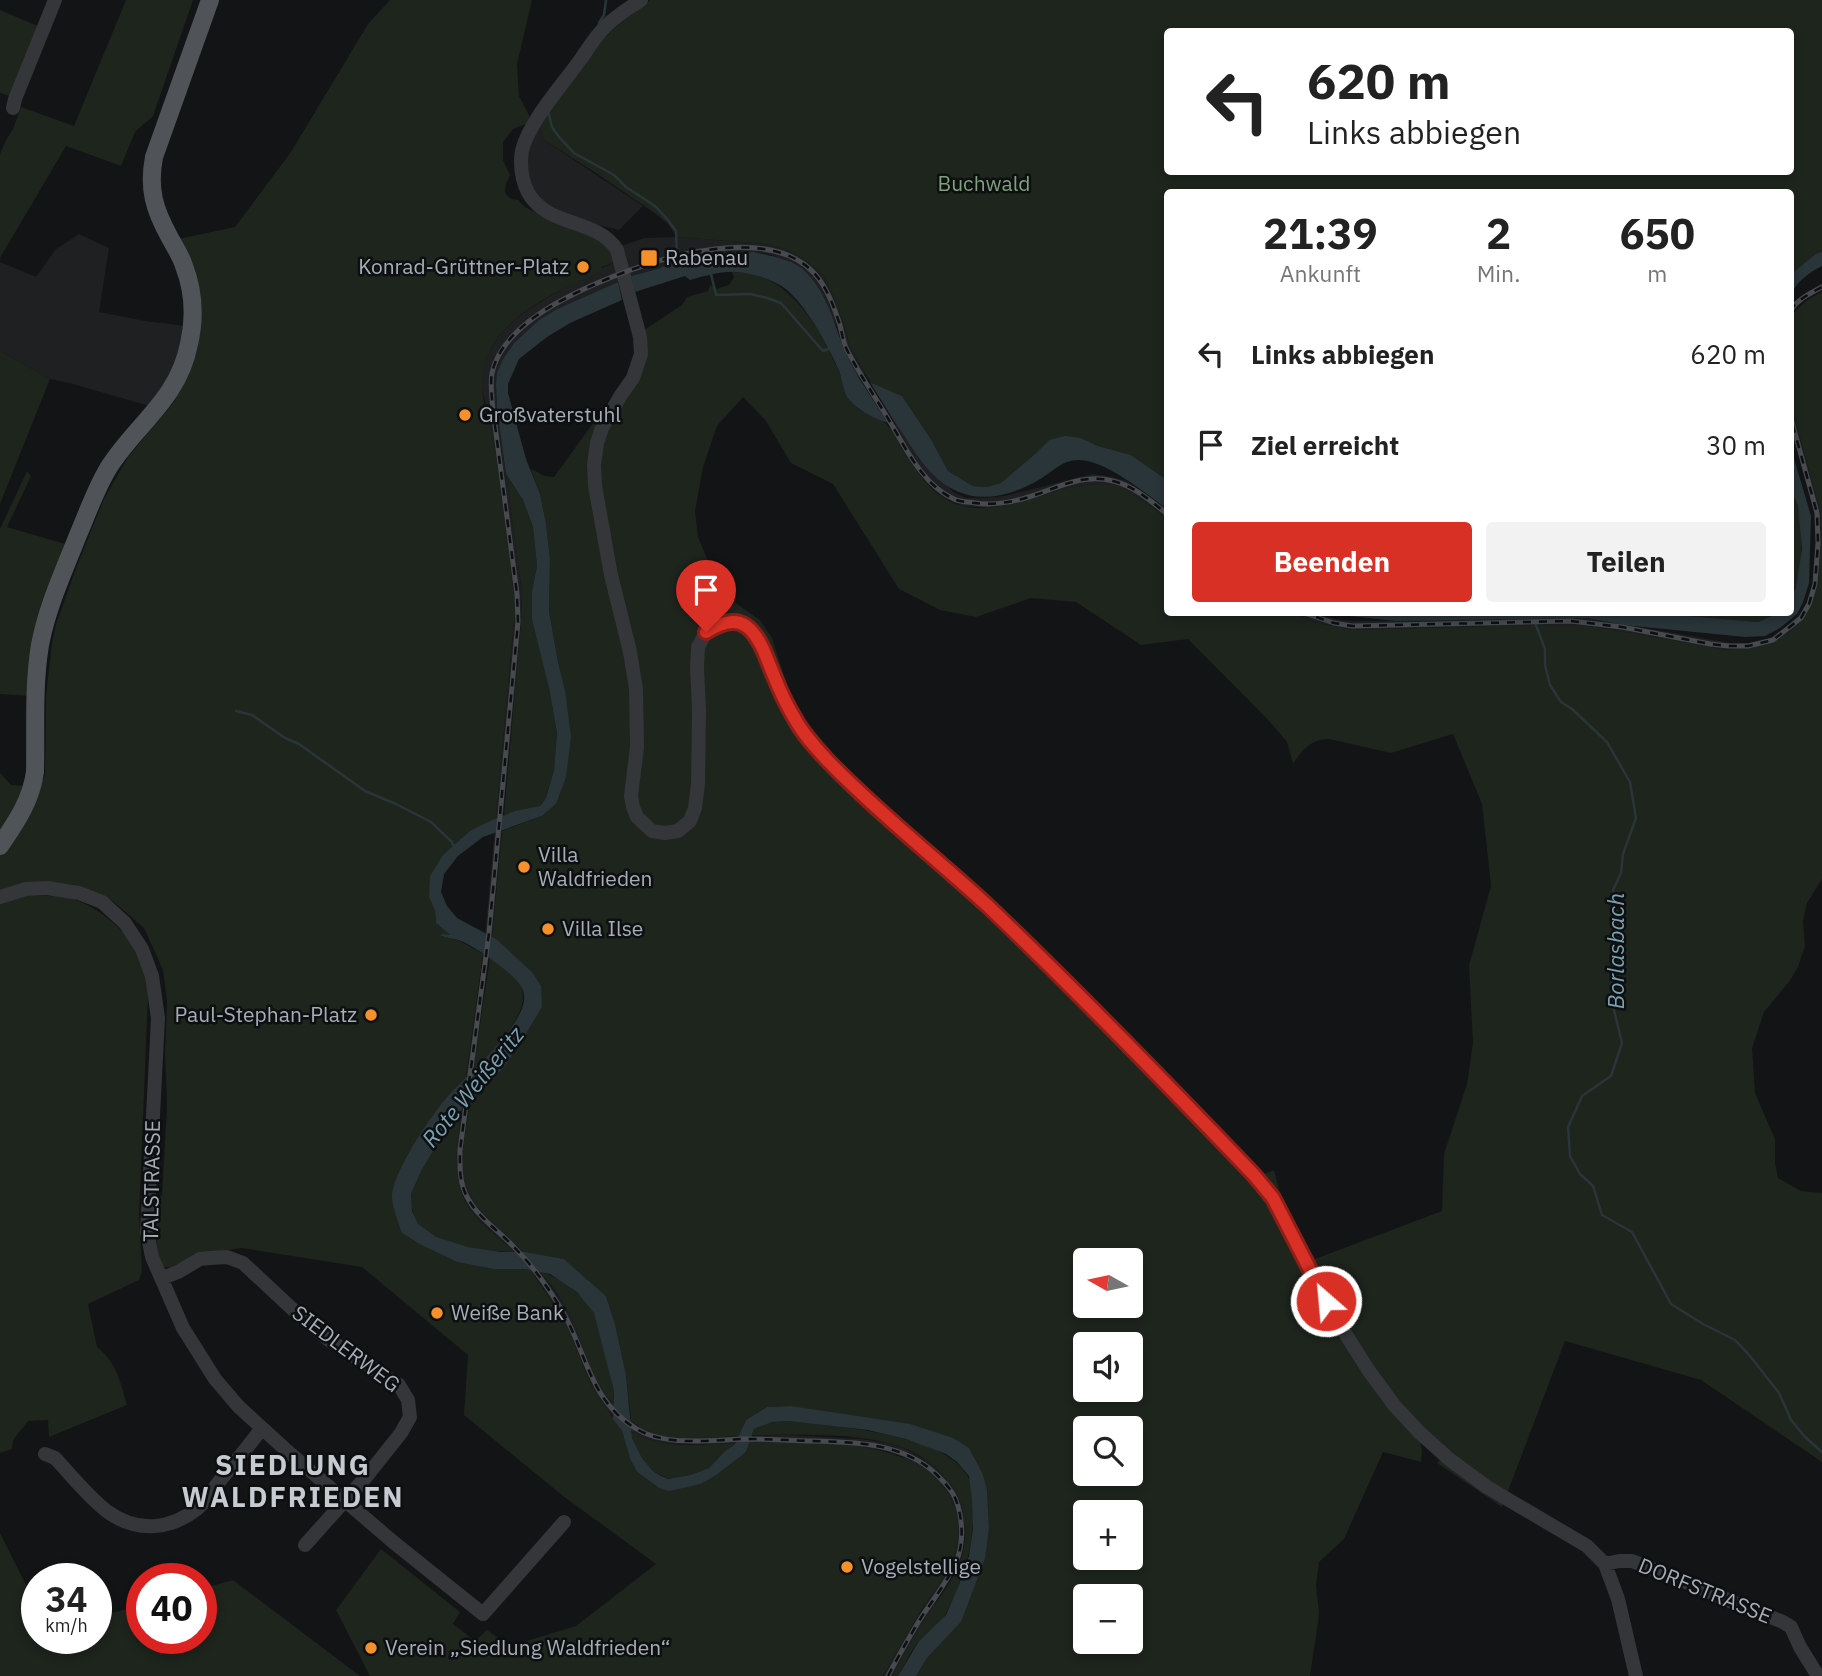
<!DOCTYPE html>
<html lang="de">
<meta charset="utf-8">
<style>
:root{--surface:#fff;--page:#f2f2f2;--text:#222;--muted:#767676;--accent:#d93025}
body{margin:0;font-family:"IBM Plex Sans",sans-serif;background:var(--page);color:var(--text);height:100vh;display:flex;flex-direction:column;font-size:26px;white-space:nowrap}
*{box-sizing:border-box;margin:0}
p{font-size:23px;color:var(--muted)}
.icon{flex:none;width:38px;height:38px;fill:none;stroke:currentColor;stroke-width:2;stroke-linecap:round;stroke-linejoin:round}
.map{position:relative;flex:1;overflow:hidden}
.drawer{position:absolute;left:1164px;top:189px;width:630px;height:427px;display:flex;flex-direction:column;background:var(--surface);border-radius:7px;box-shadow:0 4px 10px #0003}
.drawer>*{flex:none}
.hud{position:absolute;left:1164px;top:28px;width:630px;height:147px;border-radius:7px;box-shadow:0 4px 10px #0003;background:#fff;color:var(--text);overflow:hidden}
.needle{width:46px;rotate:279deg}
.fabs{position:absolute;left:1073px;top:1248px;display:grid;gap:14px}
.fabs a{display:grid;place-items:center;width:70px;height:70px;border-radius:7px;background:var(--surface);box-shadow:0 4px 10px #0003;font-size:35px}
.speed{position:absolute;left:21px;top:1563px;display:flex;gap:14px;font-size:35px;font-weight:700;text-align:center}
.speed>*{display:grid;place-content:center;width:91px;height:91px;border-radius:50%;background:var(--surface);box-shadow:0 4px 10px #0003;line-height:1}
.speed small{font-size:18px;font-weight:400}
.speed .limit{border:10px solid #d22;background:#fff;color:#111}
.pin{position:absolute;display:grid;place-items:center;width:60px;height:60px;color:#fff;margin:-72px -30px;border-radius:50% 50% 50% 0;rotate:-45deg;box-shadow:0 0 7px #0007}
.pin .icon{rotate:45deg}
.me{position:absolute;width:77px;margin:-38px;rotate:333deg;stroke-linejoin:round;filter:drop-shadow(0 0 5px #0008)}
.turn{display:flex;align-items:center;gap:24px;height:147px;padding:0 28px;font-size:32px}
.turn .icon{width:91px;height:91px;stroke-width:2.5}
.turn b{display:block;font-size:49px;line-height:60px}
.eta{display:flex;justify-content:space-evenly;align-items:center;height:119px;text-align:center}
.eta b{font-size:42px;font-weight:800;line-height:49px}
.cta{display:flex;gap:14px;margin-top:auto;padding:14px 28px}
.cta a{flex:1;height:80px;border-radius:7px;background:var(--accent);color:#fff;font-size:28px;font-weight:800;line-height:80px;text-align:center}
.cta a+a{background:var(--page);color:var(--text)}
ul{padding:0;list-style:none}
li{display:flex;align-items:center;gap:21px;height:91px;padding:0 28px}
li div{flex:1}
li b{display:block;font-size:26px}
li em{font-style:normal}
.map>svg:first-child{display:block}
.built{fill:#1f2022}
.green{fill:#1d251d;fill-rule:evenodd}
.water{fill:#293539}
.pier{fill:#131415}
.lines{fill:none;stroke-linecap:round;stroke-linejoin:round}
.stream{stroke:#293539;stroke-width:2.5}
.minor{stroke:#34363a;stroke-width:14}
.major{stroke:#505459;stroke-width:18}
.rail-casing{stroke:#474a4f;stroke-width:5}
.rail{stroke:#0e0f10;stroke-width:2.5;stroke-dasharray:8;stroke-linecap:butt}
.route-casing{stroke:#8d1f18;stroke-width:18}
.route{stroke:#d93025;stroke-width:12}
.poi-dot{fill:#f6902b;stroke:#0e0f10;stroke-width:2.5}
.labels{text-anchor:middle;stroke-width:5;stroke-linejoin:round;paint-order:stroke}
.park-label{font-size:21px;fill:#7fa17b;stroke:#0e0f10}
.poi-label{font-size:21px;fill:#a5adb6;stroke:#0e0f10;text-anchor:start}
.street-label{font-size:21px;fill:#a5adb6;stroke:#0e0f10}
.water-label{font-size:23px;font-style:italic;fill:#7aa1b2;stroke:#0e0f10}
.district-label{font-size:28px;font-weight:bold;letter-spacing:2px;fill:#c6cbd2;stroke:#0e0f10}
</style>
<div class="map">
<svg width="1822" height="1676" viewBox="0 0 1822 1676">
<rect width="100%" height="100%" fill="#131415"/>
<path class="built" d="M538,123l6,17 99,66 -24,24 -44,-11 -38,-21 -11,-26 2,-23z
M79,234l30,14 -10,64 46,9 42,5 -2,18 -32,63 -80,-23 -23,-5 -50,-28v-89l36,15 20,-28z
M677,237l89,7 18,5 19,9 22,19 18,44 6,24 16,29 -6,4 -14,-28 -9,-26 -46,-62 -21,-8 -15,-2 -27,1 -42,9 -1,-3 -15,3 -8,6 -30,8 -74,33 -18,11 -25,23 -11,16 -7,26 1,24 25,183 -1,29 -28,305 -30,223 14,58 41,40 26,30 22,30 9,17 23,59 9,14 31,29 69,11 80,-2 74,4 26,4 17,5 26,15 19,18 11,18 5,15v22l-5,26 -68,114h-9l24,-42 31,-49 -35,-128 -17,-6 -24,-4 -31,-2 -45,-2 -112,1 -20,-3 -19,-7 -17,-13 -16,-17 -10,-17 -24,-59 -9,-17 -21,-31 -24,-28 -43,-40 -11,-23 -4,-21v-18l27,-191 31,-338v-25l-21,-158 -11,-49v-18l6,-18 14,-21 13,-13 16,-11 19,-12 64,-34 7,-16 24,-8z
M1790,402l31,112 -1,29 -2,41 -7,20 -9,17 -8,8 -19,14 -47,7 -138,-24h-100l-138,4 -39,-8 -21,-9h21l22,6 18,2 235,-3 142,25h19l22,-4 27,-23 9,-14 6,-18 3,-40 -1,-30 -25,-90z
M896,424l57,68 13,6h16l23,-2 88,-22 20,3 15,5 39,27v9l-29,-21 -83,-6 -32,11 -35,6 -25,-2 -20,-8 -15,-14 -19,-24 -19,-32z"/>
<path class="green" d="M126,0h67l-40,116 -18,16 -14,34 -55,-20 -66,112v-104l6,-14 7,-11 8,-22 53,19z
M390,0h142l-15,64 2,32 11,21 -4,7 -13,5 -10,13v18l7,15 -4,9 -1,9 6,6 7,1 7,7 27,14 43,13 17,20 2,8 -12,5v4c-49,23 -119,49 -120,114 0,19 9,39 12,57 7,51 14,103 20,154v25l-18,197 -53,37 -14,42 6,14 1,12 14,12 -9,1 19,5 23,13 -17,124 -20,20 -25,36 -19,99 19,12 36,17 73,8 29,41 9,17 24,59 30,44 8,28 7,13 22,16 42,-4 45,-32 3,-9c64,-1 180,-9 206,66 5,16 4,36 -3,52 -8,18 -21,34 -31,50 -13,21 -25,43 -38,65h-513l-34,-66 45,-61 79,63 -7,12 22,17 12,-11 23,16 66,-20 80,-62 -93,-68 -99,-81 4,-60 -106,-88 -120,-19 -41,6 -25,14 -12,-1 -5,-4 -5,-39 1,-27 7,-1 5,-90 -2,-53 2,-52 -4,-31 -19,-42 -30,-26 -42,-18 -49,1 -23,5v-38l45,-76 1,-80 6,-53 4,-19 22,-61 26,-64 24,-42 46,-55 9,-16 14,-37 3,-22 -22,-88 57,-12 56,-75 77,-128z
M650,0h1172v252l-6,3 -26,20v-83h-623v288l-36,-25 -33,-9 -17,-8 -32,2 -13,13 -34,30 -15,4 -14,-1 -25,-15 -16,-30 -30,-45 -31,-12 -22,-39 -6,-24 -18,-44 -22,-19 -19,-9 -18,-5 -89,-7 -9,-13 -12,-10 -60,-41 -52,-33 -6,-17 65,-84 13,-12zM1167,32h623v140h-623z
M0,10l40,17 -30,69 -10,-3z
M732,272c55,-2 87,54 106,98 4,8 5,17 8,25 10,20 31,17 42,31 5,5 8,12 11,18 12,18 25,41 43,53 50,33 113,-19 166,-12 20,2 43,22 59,33v94l125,1 21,9 39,8 138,-4h100l138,24 46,-7 20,-14 8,-8 9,-17 7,-20 2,-41 1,-29 -31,-112v-84c9,-12 18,-20 32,-26v587l-15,24 -4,18 2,25 -7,21 -9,15 -25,30 -12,36 3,45 20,46v24l3,15 23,13 21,2v269l-121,-82 -136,-39 -63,166 -65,-44 4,-4 -21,-19 2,12 -1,10 -38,-10 -39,87 -25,23 -3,23 3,28 -1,10 -8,53h-394l11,-18 34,-36 28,-94 -2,-38 -4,-16 -14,-26 -178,-42 -24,1 -21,13 -7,16c-34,1 -80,9 -108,-16l-5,-45 -11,-51 -9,-28 -42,-37 -41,-7 -46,-45 -10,-19 -4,-21v-18l7,-49 35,-34 21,-32 16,-27 -10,-35 -40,-35 10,-106 40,-15 14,-12 9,-114 -7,-28 -9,-51 1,-52 -4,-36 -6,-29 -9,-24h3l10,6 10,1 34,-47 59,-74 -3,-26 38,-25 5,-8 21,-6 2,-6 7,4 12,-4 5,-8zM743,397l23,24 25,42 42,21 66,105 41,21 36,7 55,-19 45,4 65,43 47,-6 83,84 16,19 6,22c9,-14 18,-25 36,-25l62,14 62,-19 29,70 9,82 -22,79 4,78 -6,41 -23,70 -2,57 -127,48 -35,-65 -6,-24 -9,4 -44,-42 -43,-47 -152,-154 -191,-172 -25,-31 -18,-28 -20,-62 -12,-18 -33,-23 -18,-34 -11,-26 -3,-26 8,-44 14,-41zM1085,1260h45v46h-45zM1085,1344h45v46h-45zM1085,1428h45v46h-45zM1085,1512h45v46h-45zM1085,1596h45v46h-45z
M0,351l50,28 -50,125z
M27,471l4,5 -24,51 62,18 -38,151 -31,-2v-165z
M506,474l17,26 10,27 4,39 -5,25 25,142 -3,37 -8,28 -6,8 -36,9 17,-194 1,-29z
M1790,486c3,6 7,14 8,21 6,28 5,69 -8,95z
M1638,613h141l-21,9z
M0,773l11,12 17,1 -28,52z
M29,895c15,1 34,0 49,6 26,10 52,33 63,58 6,12 6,25 7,38l-9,217 3,57 -3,9 -51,24 9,43c20,16 23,34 30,58l-78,32 -1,-17 -20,1 -15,19 -1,9 -12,4v-549z
M490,958c9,7 23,16 29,25 18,26 -29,71 -46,87z
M462,1108c-5,35 -12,70 8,102 8,11 33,31 44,42 -24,0 -82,-7 -97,-29 -4,-7 -6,-18 -6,-26 0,-20 38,-73 51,-89z
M540,1272c19,4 47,25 55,43 9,21 14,53 19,76l-1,12c-21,-20 -27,-53 -39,-80 -8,-19 -21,-36 -34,-51z
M788,1421c45,5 154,12 179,54 7,10 5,29 6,41 1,29 -12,72 -27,97 -5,11 -18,18 -26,27 -9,10 -15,24 -22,36h-6c11,-20 23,-40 35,-60 11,-17 26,-35 33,-55 8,-21 7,-47 -3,-67 -12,-21 -33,-39 -56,-47 -41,-15 -105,-12 -149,-12l2,-6 18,-7z
M632,1432c31,18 70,12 104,11l-11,8 -16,17 -19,7 -22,4 -15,-8 -11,-13 -10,-20z
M0,1533l37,74v31h59v-21l46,-12v33h59v-49l32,-9 127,96h-360z"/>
<path class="water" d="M754,252c12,3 25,5 37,10 31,14 42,58 53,87 4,10 10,19 15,29l43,18 30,45 16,30 25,15 14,1 14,-4 35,-30 13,-13 16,-4 16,2 17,8 33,9 36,25v29c-20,-15 -62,-49 -88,-49 -18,0 -26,12 -42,21 -40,22 -78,24 -110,-13 -12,-13 -20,-30 -31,-44 -13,0 -42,-15 -49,-27 -4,-8 -5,-18 -8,-26 -10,-24 -35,-70 -56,-84 -12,-8 -31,-14 -46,-15 -15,-1 -32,4 -47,8l-5,-4 -50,16 -4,-16 30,-8 8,-6 15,-3 2,2 41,-8z
M1822,252v14c-14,7 -24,15 -32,29v-20l26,-21z
M618,282l4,18 -52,23 -23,14 -28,22 -11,25v9l18,66 14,35 6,29 4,36 -1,52 9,51 7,28 6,47 -5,40 -10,27 -14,12 -59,21 -25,19 -14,18 -3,18 6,14 10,12 39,21 36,33 9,14 1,21 -16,27 -21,32 -44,44 -22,30 -18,31 -10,23 1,17 6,13 18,13 32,10 33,5h24l39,7 42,37 9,28 11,51 6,63 10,20 11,13 8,5 7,3 22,-4 19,-7 16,-17 10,-7 11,-24 21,-13 24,-1 119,18 43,14 16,10 14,26 4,16 2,38 -4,30 -24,64 -34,36 -11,18h-18l21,-35 27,-26 13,-30 10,-29 4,-27 -1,-29 -3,-24 -12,-14 -11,-8 -40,-15 -38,-9 -80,-9 -16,1 -18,7 -8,23 -30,23 -15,9 -32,7 -10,-3 -22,-16 -7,-13 -8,-28 -9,-12 1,-28 -20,-78 -17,-21 -27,-18 -26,-5h-30l-37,-7 -36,-17 -19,-12c-3,-9 -10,-26 -10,-36 0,-24 40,-83 56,-101 18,-20 80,-73 76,-101 0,-3 -2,-7 -4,-10 -7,-12 -46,-39 -59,-44 -7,-3 -14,-2 -21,-6l3,-1 7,1 -14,-12 -1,-12 -6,-14 1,-21 13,-21 27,-24 22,-11 23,-9 25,-5 6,-8 8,-28 3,-37 -8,-45 -17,-69v-28l5,-25 -4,-39 -10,-27 -17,-26 -9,-65 -1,-24 1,-12 6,-14 11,-16 25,-23 18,-11z
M1790,445l21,71 -2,67 -6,19 -6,12 -17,14 -15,8 -20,1 -121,-12 -36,-7 -192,3 -74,-8 316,-1 120,10 21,-9 11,-1v-10l6,-15 6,-38 -4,-43 -8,-20z"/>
<path class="pier" d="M862,376l6,3 28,45 -5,4 -32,-50z"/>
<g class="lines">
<path class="stream" d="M599,23l5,-8 2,-15
M548,111l4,16 7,10 15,16 40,22 12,12 29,19 13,14 8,11 1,30
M711,274l5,21 34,-1 17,4 14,5 42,48 5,-2
M1531,612l14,37v16l5,20 11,17 11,7 35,33 23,40 6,36 -13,36 -2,19 -8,17 5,34 -6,52v26l10,41 -11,33 -29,20 -14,31 2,29 10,18 13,12 9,29 30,17 39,72 32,20 32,16 15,16 29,37 12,27 14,17 17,15
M236,711l16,4 33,23 14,6 66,47 31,13 35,18 20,19 3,5"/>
<path class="minor" d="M641,0c-12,8 -25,16 -35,26 -10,9 -18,23 -26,34 -17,24 -52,63 -58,91 -3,17 1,39 13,51 22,24 64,19 82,48l23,87 1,17 -8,24 -12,17 -19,33 -5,15 -3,22 1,21 16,89 19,77 6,37 1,58 -6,49 2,11 4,10 15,14 13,2 13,-2 12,-10 5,-13 3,-24 1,-74 -2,-43 1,-20 8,-15 10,-6 7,-3h15l8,3 18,26 17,40 15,29 21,28 40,41 129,115 62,60 66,65 140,145 19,23 53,103 22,37 21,33 25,34 25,27 30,27 38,28 100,59 18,18 13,35 18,77
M13,108l2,-9 40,-99
M0,897l26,-8 21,-1 32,5 23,9 23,21 17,26 10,27 6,42 -11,214 5,25 31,71 32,51 23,27 47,43 107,92 91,73 81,-92
M162,1278l16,-6 22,-13 10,-1 17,-1 16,6 59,55 27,22 70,45 9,15 2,17 -9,16 -35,44 -61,68
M45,1454l10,4c16,17 35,41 53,54 29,21 63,18 90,-4 8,-7 14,-17 20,-25 15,-18 30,-36 44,-55
M1605,1564l14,-3h13l64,25 34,15 53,21 8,5 9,20 18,29"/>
<path class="major" d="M0,846c16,-24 31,-45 35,-74 1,-42 -2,-85 5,-127 7,-38 24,-74 38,-110 10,-23 18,-47 31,-68 28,-44 69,-67 80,-123 6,-26 5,-52 -5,-78 -3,-10 -9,-19 -14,-28 -16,-29 -22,-49 -16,-81l56,-157"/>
<g class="rail-casing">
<path id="rail" d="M1790,311c8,-12 19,-17 32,-24
M1301,612l33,11 18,3 219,-5 51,6 88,17 19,2h19l25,-6 28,-22 8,-14 6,-20 3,-41 -1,-30 -27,-98
M888,1676c10,-19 20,-37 31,-55 12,-19 28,-38 37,-59 8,-18 7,-43 0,-62 -4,-10 -11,-17 -19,-25 -34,-33 -84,-33 -129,-34 -21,-1 -43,-2 -64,-2 -33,1 -80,8 -109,-11 -39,-24 -46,-61 -64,-100 -7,-16 -17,-31 -27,-45 -9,-13 -20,-26 -31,-37 -17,-18 -43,-34 -50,-59 -4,-12 -3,-25 -3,-37l29,-217 29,-311 -1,-28 -24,-184c-1,-12 -3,-26 -1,-37 7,-32 37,-54 63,-69 58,-33 204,-90 259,-31 13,14 20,34 26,52 2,8 3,17 7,25 14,27 31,51 46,77 15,26 32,59 61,72 6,3 14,3 21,4 14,2 32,0 47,-4 31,-8 58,-27 91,-18 21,5 38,20 54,33"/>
</g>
<use href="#rail" class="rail"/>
</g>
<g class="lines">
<g class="route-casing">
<path id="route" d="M706,632c11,-7 27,-15 40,-6 15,11 21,34 28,50 6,15 13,30 21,43 8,15 21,29 33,42 50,52 108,97 161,146 91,87 178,177 265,268l19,23 53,103"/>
</g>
<use href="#route" class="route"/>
</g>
<g class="poi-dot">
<rect x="640" y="249" width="18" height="18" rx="3.5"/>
<circle cx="583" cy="267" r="7"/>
<circle cx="465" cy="415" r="7"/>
<circle cx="524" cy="867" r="7"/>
<circle cx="548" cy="929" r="7"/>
<circle cx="371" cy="1015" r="7"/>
<circle cx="437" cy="1313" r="7"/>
<circle cx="847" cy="1567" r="7"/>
<circle cx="371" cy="1648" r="7"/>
</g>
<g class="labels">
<g class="park-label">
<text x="984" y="191">Buchwald</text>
</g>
<g class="poi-label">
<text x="665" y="265">Rabenau</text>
<text x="569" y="274" text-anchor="end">Konrad-Grüttner-Platz</text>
<text x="479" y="422">Großvaterstuhl</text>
<text x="538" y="862">Villa<tspan x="538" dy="24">Waldfrieden</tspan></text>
<text x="562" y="936">Villa Ilse</text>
<text x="357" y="1022" text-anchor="end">Paul-Stephan-Platz</text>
<text x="451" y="1320">Weiße Bank</text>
<text x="861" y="1574">Vogelstellige</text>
<text x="385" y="1655">Verein „Siedlung Waldfrieden“</text>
</g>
<g class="street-label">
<text transform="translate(152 1181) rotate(-89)" y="7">TALSTRASSE</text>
<text transform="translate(346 1349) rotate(37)" y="7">SIEDLERWEG</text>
<text transform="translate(1705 1591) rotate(22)" y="7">DORFSTRASSE</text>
</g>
<g class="water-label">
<text transform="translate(1616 951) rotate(-90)" y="8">Borlasbach</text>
<text transform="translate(473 1087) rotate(-51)" y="8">Rote Weißeritz</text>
</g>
<g class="district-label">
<text x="293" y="1475">SIEDLUNG<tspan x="293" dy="32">WALDFRIEDEN</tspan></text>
</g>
</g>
</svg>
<div class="fabs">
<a><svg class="needle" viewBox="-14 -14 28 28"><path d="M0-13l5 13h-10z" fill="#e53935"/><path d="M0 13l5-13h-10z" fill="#767676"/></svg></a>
<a><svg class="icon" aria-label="sound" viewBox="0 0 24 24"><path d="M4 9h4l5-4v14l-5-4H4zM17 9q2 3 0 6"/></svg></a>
<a><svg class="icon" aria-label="search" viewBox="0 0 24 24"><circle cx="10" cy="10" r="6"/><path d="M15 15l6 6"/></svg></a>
<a>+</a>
<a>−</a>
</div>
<div class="speed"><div>34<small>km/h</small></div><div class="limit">40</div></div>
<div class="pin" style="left:706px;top:632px;background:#d93025"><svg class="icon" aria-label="arrive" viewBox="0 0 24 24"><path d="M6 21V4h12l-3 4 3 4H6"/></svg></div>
<svg class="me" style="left:1326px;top:1301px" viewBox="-20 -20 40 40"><circle r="17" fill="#d93025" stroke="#fff" stroke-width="3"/><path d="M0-11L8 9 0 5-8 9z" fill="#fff"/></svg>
<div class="hud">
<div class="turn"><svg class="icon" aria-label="left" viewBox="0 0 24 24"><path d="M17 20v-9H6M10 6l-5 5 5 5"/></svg><div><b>620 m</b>Links abbiegen</div></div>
</div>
<section class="drawer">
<div class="eta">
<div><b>21:39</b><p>Ankunft</p></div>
<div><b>2</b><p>Min.</p></div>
<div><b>650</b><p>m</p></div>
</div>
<ul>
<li><svg class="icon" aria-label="left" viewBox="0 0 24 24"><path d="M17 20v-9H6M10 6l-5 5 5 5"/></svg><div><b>Links abbiegen</b></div><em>620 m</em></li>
<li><svg class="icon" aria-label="arrive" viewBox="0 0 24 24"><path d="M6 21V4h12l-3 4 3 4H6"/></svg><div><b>Ziel erreicht</b></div><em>30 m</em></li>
</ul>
<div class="cta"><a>Beenden</a><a>Teilen</a></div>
</section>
</div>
